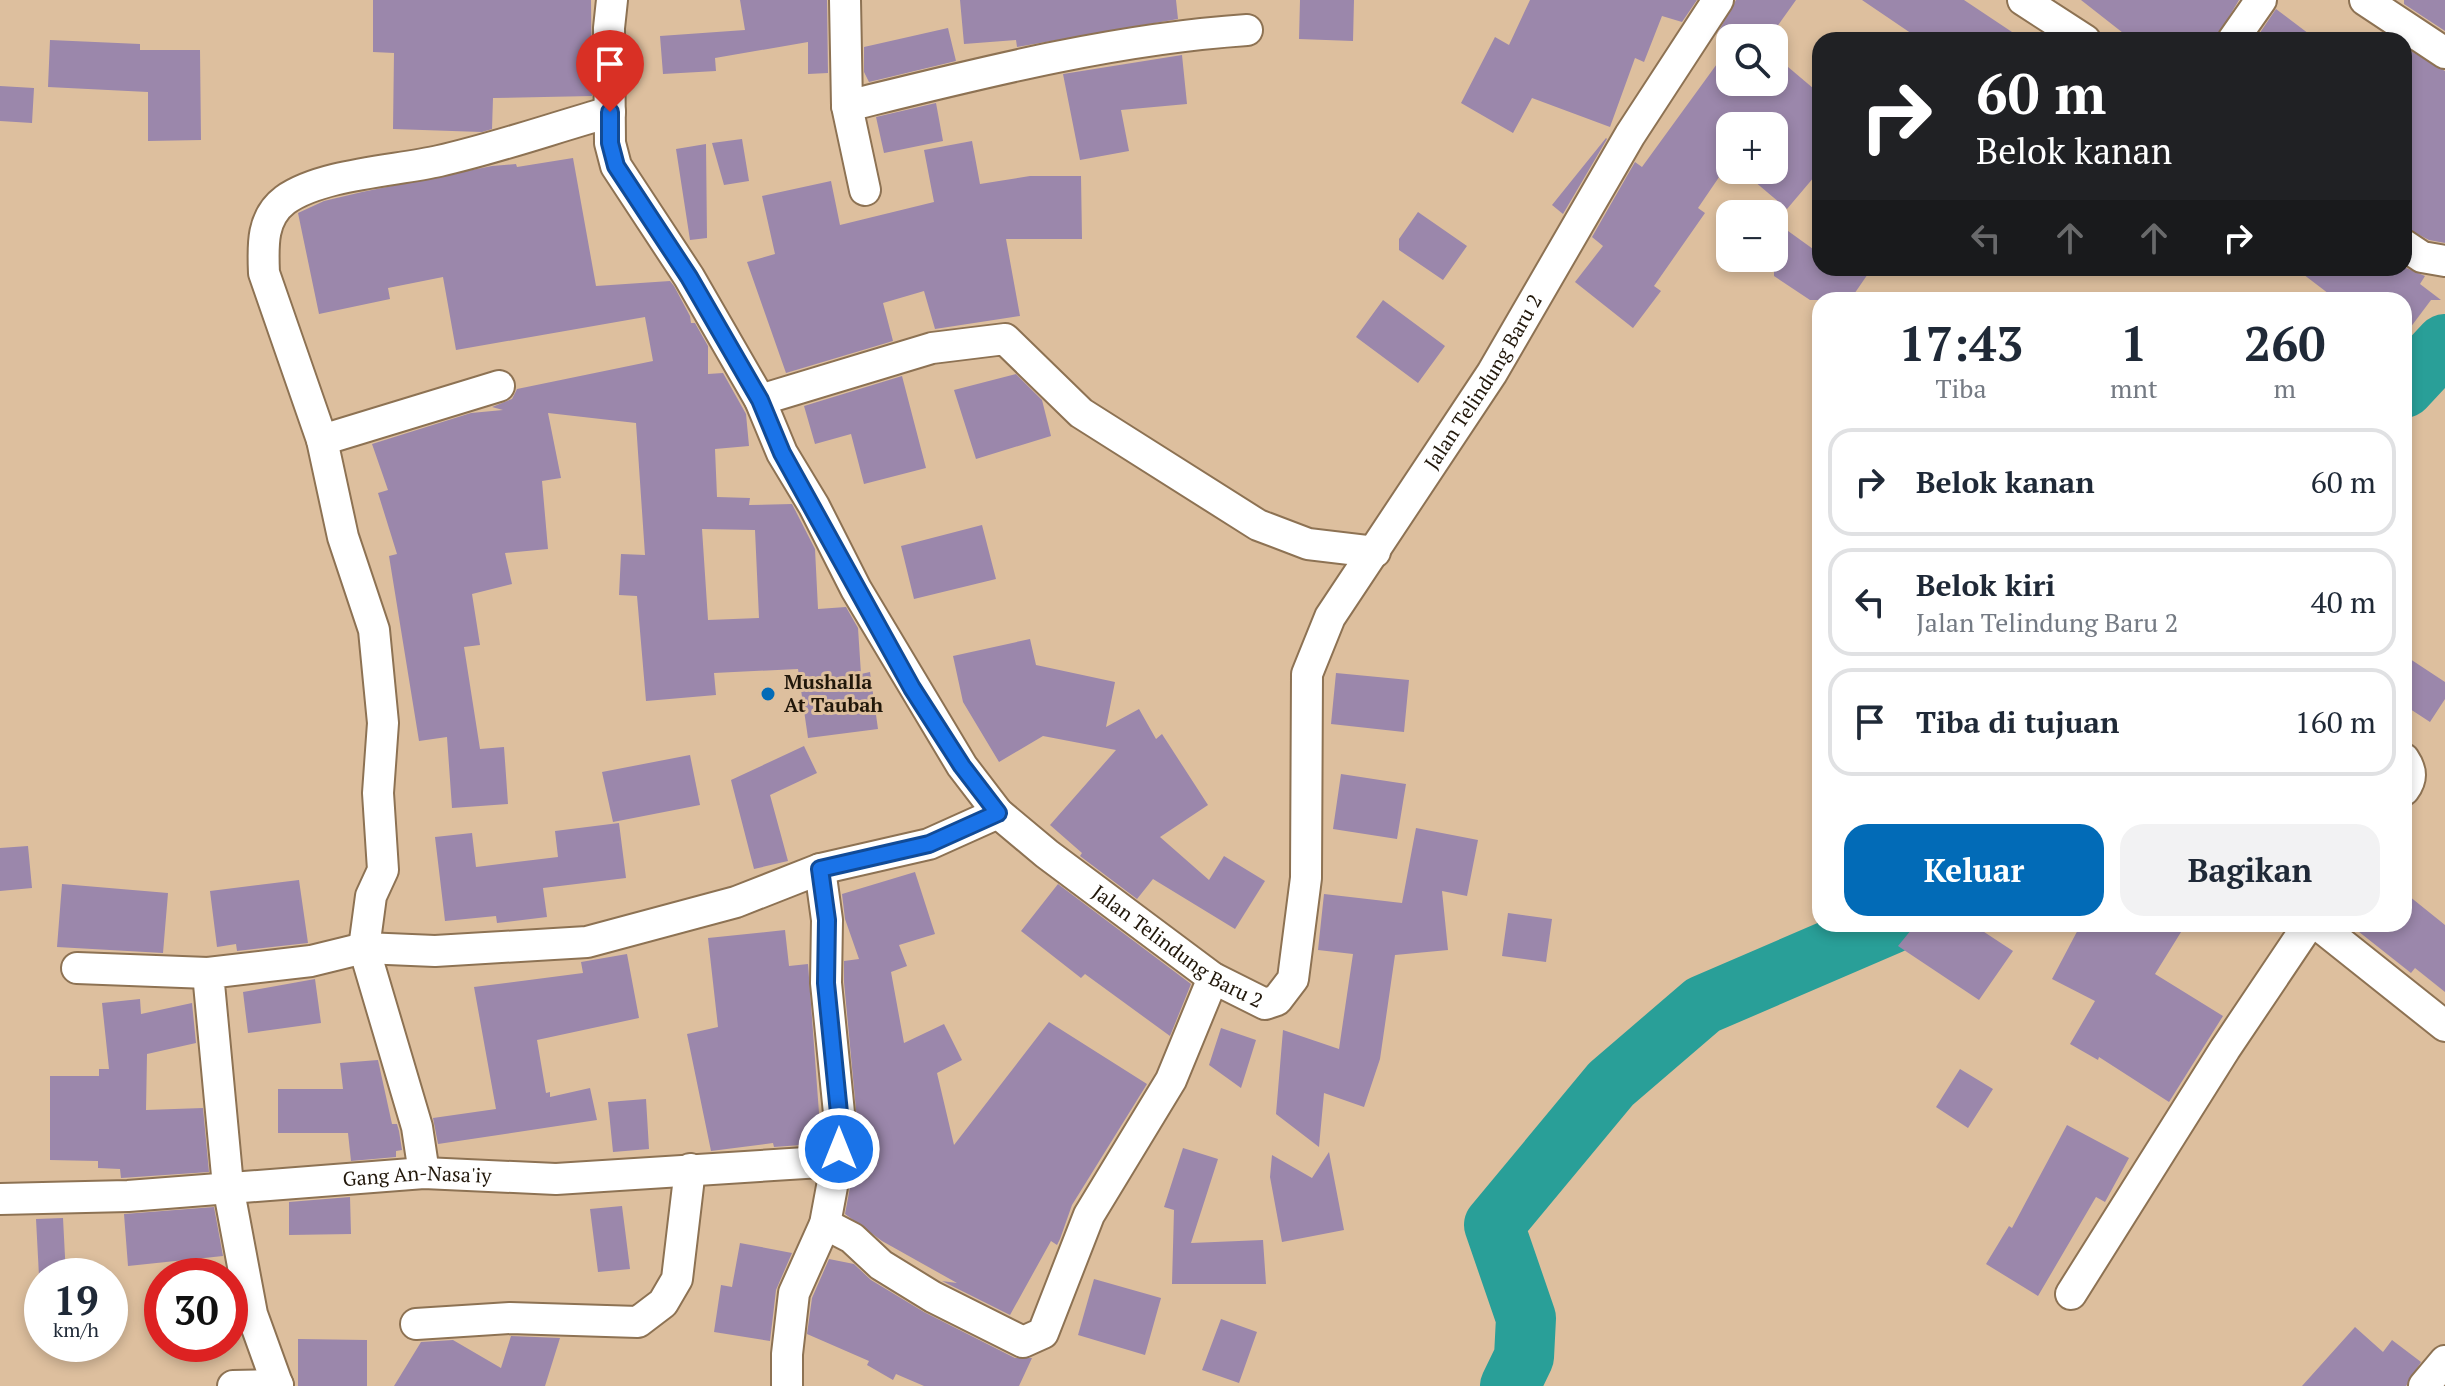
<!DOCTYPE html>
<html lang="id">
<meta charset="utf-8">
<style>
:root{--surface:#fff;--page:#f2f2f3;--text:#1f2937;--muted:#747a83;--line:#e0e1e3;--accent:#026bb7}
body{margin:0;font-family:"PT Serif",serif;background:var(--page);color:var(--text);height:100vh;display:flex;flex-direction:column;font-size:30px;white-space:nowrap}
*{box-sizing:border-box;margin:0}
p{font-size:26px;color:var(--muted)}
.icon{flex:none;width:44px;height:44px;fill:none;stroke:currentColor;stroke-width:2;stroke-linecap:round;stroke-linejoin:round}
.map{position:relative;flex:1;overflow:hidden}
.panel{position:absolute;left:1812px;top:292px;width:600px;height:640px;display:flex;flex-direction:column;background:var(--surface);border-radius:24px;box-shadow:0 4px 12px #0003}
.panel>*{flex:none}
.guide{position:absolute;left:1812px;top:32px;width:600px;height:244px;border-radius:24px;box-shadow:0 4px 12px #0003;background:#202124;color:#fff;overflow:hidden}
.tools{position:absolute;left:1716px;top:24px;display:grid;gap:16px}
.tools a{display:grid;place-items:center;width:72px;height:72px;border-radius:16px;background:var(--surface);box-shadow:0 4px 12px #0003;font-size:40px}
.speed{position:absolute;left:24px;top:1258px;display:flex;gap:16px;font-size:40px;font-weight:700;text-align:center}
.speed>*{display:grid;place-content:center;width:104px;height:104px;border-radius:50%;background:var(--surface);box-shadow:0 4px 12px #0003;line-height:1}
.speed small{font-size:20px;font-weight:400}
.speed .limit{border:12px solid #d22;background:#fff;color:#111}
.pin{position:absolute;display:grid;place-items:center;width:68px;height:68px;color:#fff;margin:-82px -34px;border-radius:50% 50% 50% 0;rotate:-45deg;box-shadow:0 0 8px #0007}
.pin .icon{rotate:45deg}
.me{position:absolute;width:88px;margin:-44px;rotate:0deg;stroke-linejoin:round;filter:drop-shadow(0 0 6px #0008)}
.turn{display:flex;align-items:center;gap:28px;height:168px;padding:0 32px;font-size:36px}
.turn .icon{width:104px;height:104px;stroke-width:2.5}
.turn b{display:block;font-size:56px;line-height:68px}
.lanes{display:flex;align-items:center;height:76px;padding:0 32px;background:#0003;justify-content:center;gap:40px;direction:ltr}
.lanes .off{opacity:.35}
.eta{display:flex;justify-content:space-evenly;align-items:center;height:136px;text-align:center}
.eta b{font-size:48px;font-weight:800;line-height:56px}
.primary-button{display:flex;gap:16px;margin-top:auto;padding:16px 32px}
.primary-button a{flex:1;height:92px;border-radius:24px;background:var(--accent);color:#fff;font-size:32px;font-weight:800;line-height:92px;text-align:center}
.primary-button a+a{background:var(--page);color:var(--text)}
ul{padding:0;list-style:none}
li{display:flex;align-items:center;gap:24px;height:108px;margin:0 16px 12px;padding:0 16px;border:4px solid var(--line);border-radius:24px}
li div{flex:1}
li b{display:block;font-size:30px}
li em{font-style:normal}
.map>svg:first-child{display:block}
.lines{fill:none;stroke-linecap:round;stroke-linejoin:round}
.river{stroke:#299f98;stroke-width:60}
.building{fill:#9b87ab;fill-rule:evenodd}
.minor-casing{stroke:#8d7253;stroke-width:34}
.minor{stroke:#fff;stroke-width:30}
.route-casing{stroke:#114b97;stroke-width:20}
.route{stroke:#1a73e8;stroke-width:14}
.poi-dot{fill:#026bb7;stroke:#ddbf9e;stroke-width:3}
.labels{text-anchor:middle;stroke-width:6;stroke-linejoin:round;paint-order:stroke}
.street-label{font-size:20px;fill:#21170a;stroke:#ddbf9e}
.poi-label{font-size:20px;font-weight:bold;fill:#21170a;stroke:#ddbf9e;text-anchor:start}
</style>
<div class="map">
<svg width="2445" height="1386" viewBox="0 0 2445 1386">
<rect width="100%" height="100%" fill="#ddbf9e"/>
<g class="lines">
<path class="river" d="M2404,388l41,-44
M1510,1386l14,-29 2,-39 -32,-93 117,-141 92,-79 188,-81"/>
</g>
<path class="building" d="M373,0h218l1,96 -99,2 -1,31 -10,3 -89,-3 1,-76 -21,-1z
M740,0h87l1,73 -20,1v-32l-93,16 1,13 -53,3 -3,-38 85,-6z
M960,0h216l2,19 -161,28 -1,-7 -52,4z
M1300,0h54l-1,41 -54,-2z
M1530,0h167l-15,22 -20,-6 -18,46 -9,-4 -25,69 -78,-29 -19,35 -52,-30 34,-66 14,8z
M1736,0h60l-27,38h-39l-13,-4z
M1862,0h102l60,40h-103z
M2081,0h158l-24,40h-83z
M2404,0h41v31l-41,-27z
M2276,9l41,31h-62z
M948,28l8,33 -87,21 -5,-10v-25z
M50,40l90,4v6h60l1,90 -53,1v-49l-100,-5z
M1730,46v36h44v-27l46,39v76l-33,39 -46,-39h33v-44h-44v35l-32,47 7,5 -51,73 7,5 -28,37 -58,-46 28,-36 -11,-9 43,-75 7,5z
M2404,47l41,24v172l-16,-3 -25,-13z
M1182,55l5,49 -66,6 8,41 -49,9 -17,-86z
M0,86l34,2 -2,35 -32,-2z
M936,103l7,38 -59,12 -8,-36z
M1606,138l1,1 -44,75 -11,-9z
M742,139l7,42 -25,4 -12,-42z
M972,141l8,43 50,-8h51l1,63h-76l14,77 -85,13 -11,-38 -41,12 10,38 -107,32 -39,-111 28,-8 -13,-58 69,-15 9,44 94,-23 -10,-52z
M706,144l1,94 -17,2 -14,-91z
M573,158l23,128 74,-5 4,5 16,30 1,7h4l13,23v28l15,-1 23,41 3,32 -34,3 2,48 33,1 -1,7 43,-1 23,45 3,60 28,-2 12,21 3,46 9,-2 8,57 -70,9 -10,-69 -84,4 2,22 -70,6 -9,-105 -18,-1 2,-41 24,1 -9,-132 -88,-10 13,65 -19,3 6,68 -43,4 7,31 -40,10 8,51 -16,2 16,102 24,-2 4,57 -56,4 -5,-71 -28,4 -30,-185 8,-2 -19,-61 10,-3 -16,-46 99,-31 32,-3 -11,-3 20,-8 5,-10 136,-28 -8,-44 -189,33 -13,-73 -55,11 2,11 -71,15 -21,-101 26,-12 38,-9 130,-26 24,-2 1,3zM702,529l53,1 4,88 -51,2z
M1418,212l49,34 -24,34 -44,-30v-11z
M1774,221l46,33v14h52l-22,32h-40l-36,-24z
M2404,267l21,9 -5,8 21,16h-10l-27,36v-36h-67l-42,-32z
M1383,300l62,46 -27,37 -62,-46z
M1016,374l26,26 9,36 -75,23 -22,-69z
M902,376l24,92 -62,16 -13,-50 -36,10 -11,-38z
M982,525l14,54 -82,20 -13,-53z
M1030,639l6,26 79,17 -9,45 33,-18 17,30 6,-5 46,71 -48,32 49,43 15,-24 41,25 -30,48 -82,-50 -16,20 -57,-43 2,-3 -32,-28 66,-75 -73,-14 -44,26 -36,-60 -10,-46z
M2404,655l41,27v17l-15,23 -26,-17z
M1336,673l73,7 -5,52 -73,-8z
M804,746l13,27 -47,22 18,66 -34,8 -23,-89z
M690,755l10,50 -87,17 -11,-50z
M1341,774l65,10 -9,55 -64,-10z
M619,823l7,55 -83,10 4,29 -50,6 -1,-7 -51,5 -10,-84 37,-4 4,34 82,-10 -3,-26z
M1416,828l62,12 -11,56 -25,-5 6,59 -53,5 -15,104 -16,48 -40,-14 -5,54 -43,-33 7,-84 56,19 14,-95 -35,-4 6,-56 78,9z
M28,846l4,42 -32,3v-43z
M915,872l20,62 -36,11 8,21 -16,6 13,71 40,-19 18,36 -25,13 17,72 95,-123 98,62 -75,121 -12,34 -3,6 -6,-4 -41,74 -68,-34 15,2 -75,-42 -37,-27 9,-48 17,-38 -13,3 -14,-149v-21l15,-2 -14,-40 -3,-25z
M299,880l9,63 -71,8 -1,-7 -19,3 -7,-56z
M62,884l106,9 -5,60 -106,-6z
M1058,884l133,100 -21,52 -85,-62 -4,4 -60,-47z
M2404,892l41,33v67l-30,-24 -4,5 -62,-49h55z
M1508,913l44,6 -6,43 -44,-6z
M1916,924h56l41,27 -34,49 -81,-54z
M2081,924h105l-31,50 68,42 -54,86 -70,-45 -1,3 -28,-16 25,-43 -43,-22z
M785,930l4,36 19,-2 13,176 -20,5 -27,2 -1,-4 -62,8 -24,-117 31,-7 -10,-89z
M627,954l12,64 -102,22 9,53 4,-1v5l40,-9 7,32 -159,24 -5,-26 63,-9 -22,-122 109,-14 -2,-11z
M315,979l6,44 -73,10 -5,-41z
M140,999l1,15 51,-11 4,40 -49,11 -1,56 57,-2 6,64 -88,6 -1,-9 -22,-1v-7l-48,-1v-84h49v-7h10l-7,-66z
M1221,1028l35,12 -15,48 -32,-23z
M378,1060l14,64h5l2,7 3,19 -6,1v6l-45,4 -3,-28h-70v-44h65l-3,-26z
M1960,1069l33,20 -25,39 -32,-21z
M646,1099l3,50 -36,3 -5,-50z
M2067,1125l62,33 -24,44 -9,-5 -58,99 -52,-32 23,-38 3,2z
M1183,1148l35,11 -27,84 72,-3 3,44h-94l2,-74 -10,-3z
M1329,1152l15,78 -62,12 -12,-65 2,-22 40,23z
M350,1197l1,37 -62,1v-33z
M622,1206l8,63 -32,3 -8,-63z
M214,1207l9,49 -95,10 -4,-52z
M63,1218l3,58h-27l-3,-57z
M740,1243l52,10 -16,37 -6,51 -56,-9 7,-47 11,2z
M829,1259l25,5 17,16 53,32 91,46h17l-13,28h-95l-28,-12 -3,6 -26,-15 2,-4 -62,-27 5,-36z
M1094,1279l67,19 -16,57 -67,-20z
M1221,1319l36,13 -18,51 -37,-13z
M2355,1327l28,25 9,-12 29,22 -15,24h-104z
M511,1336l49,2 -15,48h-151l27,-44 32,-2 48,28z
M298,1339l69,1v46h-69z"/>
<g class="lines">
<g class="minor-casing">
<g id="minor">
<path id="s1" d="M612,0l-3,28 1,115 6,23 73,111 71,123 22,53 32,53 42,83 106,177 36,47 49,41 166,124 52,26 12,-4 16,-21 13,-101 1,-204 23,-57 162,-244 138,-238 88,-135"/>
<path d="M845,0l2,106 18,84"/>
<path d="M2023,0l62,40"/>
<path d="M2365,0l80,53"/>
<path d="M2233,40l28,-40"/>
<path d="M847,106c130,-32 265,-67 400,-76"/>
<path d="M2404,245l18,12 23,4"/>
<path d="M760,400l172,-52 73,-9 76,74 177,112 50,19 67,8"/>
<path d="M322,440l177,-54"/>
<path d="M2404,759c8,12 8,20 0,31"/>
<path d="M2317,924l128,102"/>
<path d="M77,968l131,5"/>
<path d="M424,1173l-7,-46 -53,-179 7,-52 12,-26 -5,-77 5,-70 -9,-93 -31,-93 -21,-97 -58,-167c-1,-26 -3,-55 21,-73 36,-26 110,-29 154,-39 58,-13 114,-33 171,-49"/>
<path id="s2" d="M0,1199l128,-3 296,-23 132,6 281,-18"/>
<path d="M825,1224l27,14 29,27 52,32 90,45 20,-9 46,-118 82,-135 42,-102"/>
<path d="M2071,1294l154,-245 84,-125"/>
<path d="M416,1324l94,-6 128,4 25,-19 14,-24 13,-110"/>
<path d="M233,1386l45,-1"/>
<path d="M278,1386l-26,-72 -24,-128 -20,-213 103,-12 53,-13 71,3 152,-9 149,-40 84,-33 109,-25 69,-31"/>
<path d="M787,1386v-32l7,-61 31,-69 14,-75 1,-26 -14,-140 1,-63 -7,-51"/>
<path d="M2424,1386l21,-25"/>
</g>
</g>
<use href="#minor" class="minor"/>
</g>
<g class="lines">
<g class="route-casing">
<path id="route" d="M610,112v31l6,23 73,111 71,123 22,53 130,235 50,78 36,47 -69,31 -109,25 7,51 -1,63 14,140 -1,26"/>
</g>
<use href="#route" class="route"/>
</g>
<circle class="poi-dot" cx="768" cy="694" r="8"/>
<g class="labels">
<g class="street-label">
<text dy="7" stroke="none"><textPath href="#s1" startOffset="1936">Jalan Telindung Baru 2</textPath></text>
<text dy="7" stroke="none"><textPath href="#s1" startOffset="1144">Jalan Telindung Baru 2</textPath></text>
<text dy="7" stroke="none"><textPath href="#s2" startOffset="418">Gang An-Nasa'iy</textPath></text>
</g>
<g class="poi-label">
<text x="784" y="689">Mushalla<tspan x="784" dy="23">At Taubah</tspan></text>
</g>
</g>
</svg>
<div class="tools">
<a><svg class="icon" aria-label="search" viewBox="0 0 24 24"><circle cx="10" cy="10" r="6"/><path d="M15 15l6 6"/></svg></a>
<a>+</a>
<a>−</a>
</div>
<div class="speed"><div>19<small>km/h</small></div><div class="limit">30</div></div>
<div class="pin" style="left:610px;top:112px;background:#d93025"><svg class="icon" aria-label="arrive" viewBox="0 0 24 24"><path d="M6 21V4h12l-3 4 3 4H6"/></svg></div>
<svg class="me" style="left:839px;top:1149px" viewBox="-20 -20 40 40"><circle r="17" fill="#1a73e8" stroke="#fff" stroke-width="3"/><path d="M0-11L8 9 0 5-8 9z" fill="#fff"/></svg>
<div class="guide">
<div class="turn"><svg class="icon" aria-label="right" viewBox="0 0 24 24"><path d="M7 20v-9h11M14 6l5 5-5 5"/></svg><div><b>60 m</b>Belok kanan</div></div>
<div class="lanes"><svg class="icon off" aria-label="left" viewBox="0 0 24 24"><path d="M17 20v-9H6M10 6l-5 5 5 5"/></svg><svg class="icon off" aria-label="ahead" viewBox="0 0 24 24"><path d="M12 20V5M6 11l6-6 6 6"/></svg><svg class="icon off" aria-label="ahead" viewBox="0 0 24 24"><path d="M12 20V5M6 11l6-6 6 6"/></svg><svg class="icon" aria-label="right" viewBox="0 0 24 24"><path d="M7 20v-9h11M14 6l5 5-5 5"/></svg></div>
</div>
<section class="panel">
<div class="eta">
<div><b>17:43</b><p>Tiba</p></div>
<div><b>1</b><p>mnt</p></div>
<div><b>260</b><p>m</p></div>
</div>
<ul>
<li><svg class="icon" aria-label="right" viewBox="0 0 24 24"><path d="M7 20v-9h11M14 6l5 5-5 5"/></svg><div><b>Belok kanan</b></div><em>60 m</em></li>
<li><svg class="icon" aria-label="left" viewBox="0 0 24 24"><path d="M17 20v-9H6M10 6l-5 5 5 5"/></svg><div><b>Belok kiri</b><p>Jalan Telindung Baru 2</p></div><em>40 m</em></li>
<li><svg class="icon" aria-label="arrive" viewBox="0 0 24 24"><path d="M6 21V4h12l-3 4 3 4H6"/></svg><div><b>Tiba di tujuan</b></div><em>160 m</em></li>
</ul>
<div class="primary-button"><a>Keluar</a><a>Bagikan</a></div>
</section>
</div>
